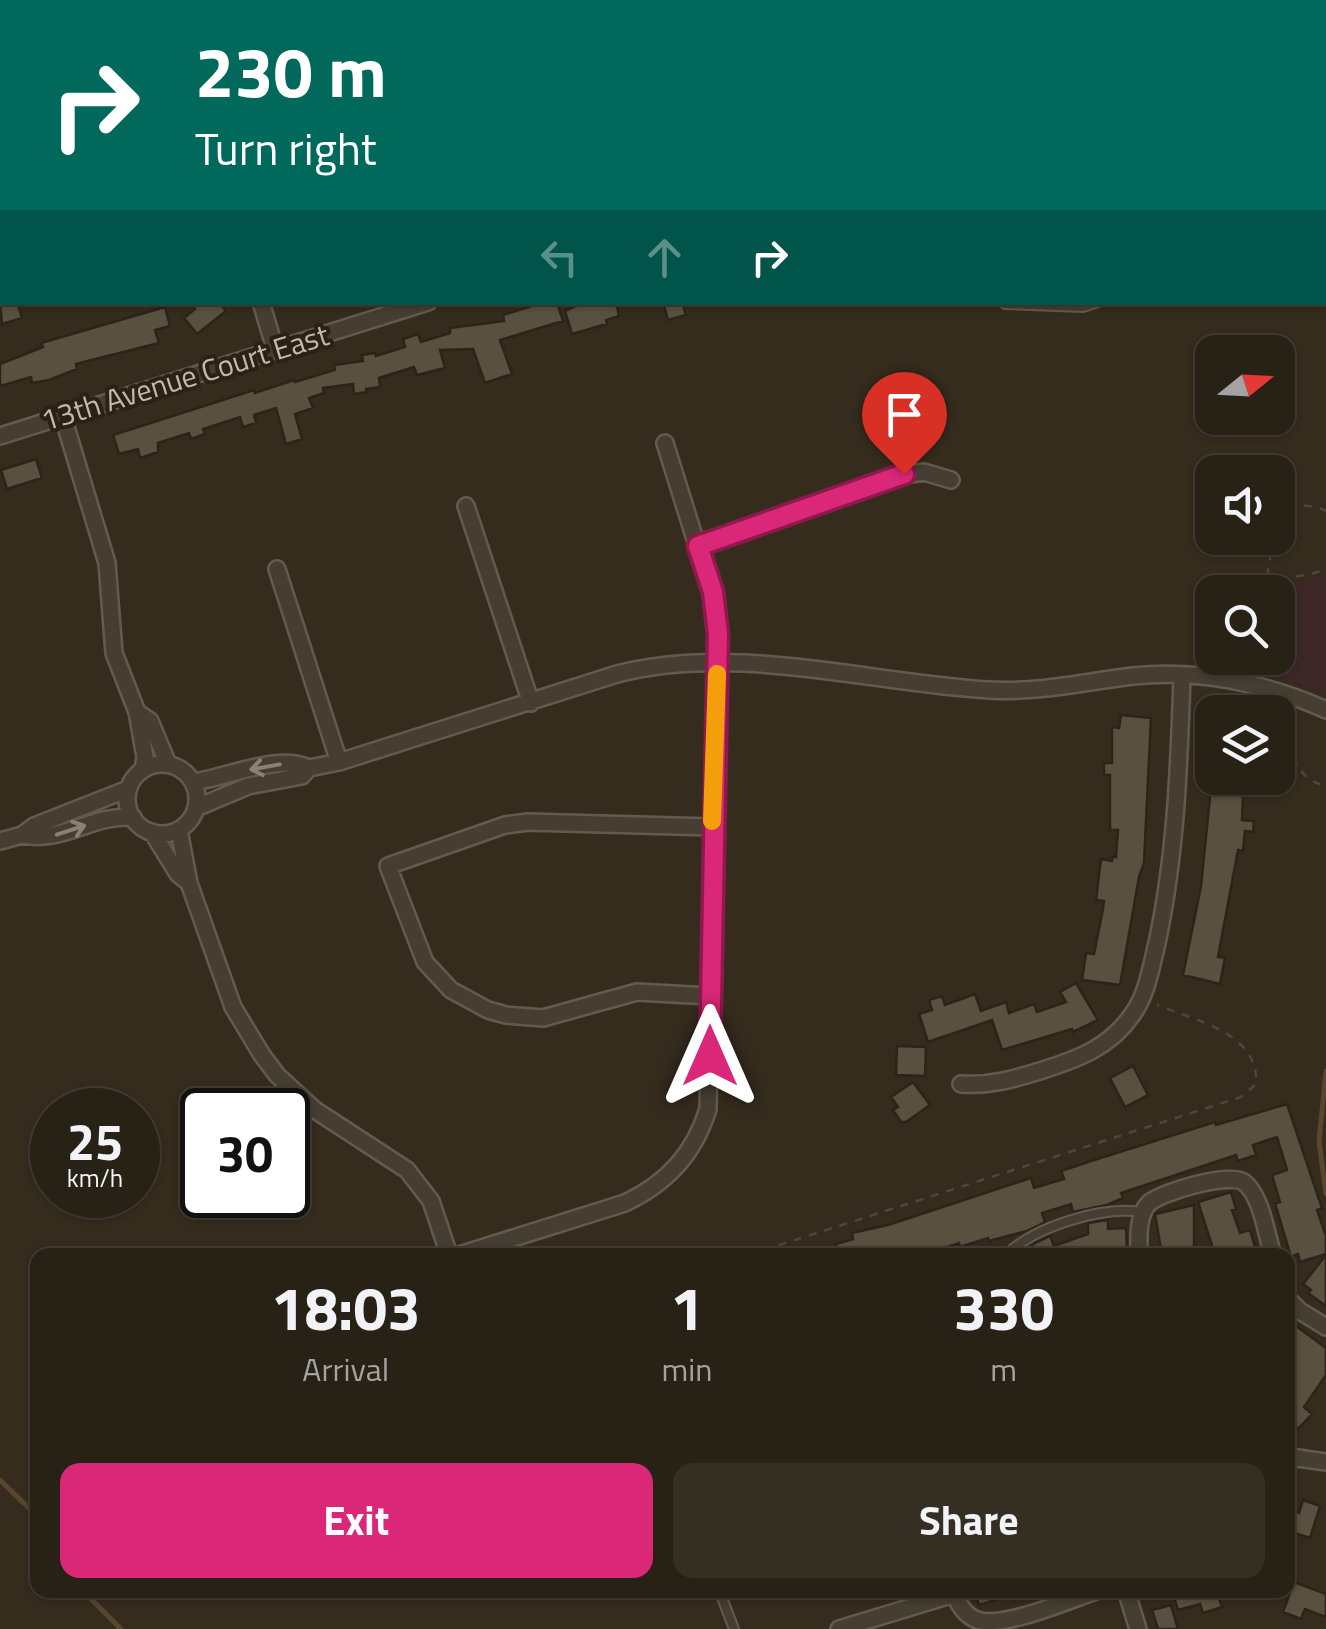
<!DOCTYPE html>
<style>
:root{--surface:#282116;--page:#342e23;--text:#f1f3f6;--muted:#a5a3a1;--line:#443e35;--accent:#db2777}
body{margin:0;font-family:"Titillium Web",sans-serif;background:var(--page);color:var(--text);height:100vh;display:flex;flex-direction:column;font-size:38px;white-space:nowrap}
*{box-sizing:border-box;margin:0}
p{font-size:32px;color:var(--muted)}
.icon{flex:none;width:55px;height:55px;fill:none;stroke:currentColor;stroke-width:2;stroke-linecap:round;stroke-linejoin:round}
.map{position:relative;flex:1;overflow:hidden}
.drawer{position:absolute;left:30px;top:1248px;width:1265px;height:350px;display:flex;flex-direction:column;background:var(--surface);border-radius:20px;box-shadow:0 2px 8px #0004,0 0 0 2px var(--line)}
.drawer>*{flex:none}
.guide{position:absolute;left:0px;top:0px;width:1328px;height:305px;box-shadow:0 2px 8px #0004,0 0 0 2px var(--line);background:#00695c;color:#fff;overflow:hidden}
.needle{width:65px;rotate:72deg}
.fabs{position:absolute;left:1195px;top:335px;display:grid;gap:20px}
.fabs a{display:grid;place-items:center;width:100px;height:100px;border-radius:20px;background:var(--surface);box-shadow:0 2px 8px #0004,0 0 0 2px var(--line);font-size:50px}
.speed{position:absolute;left:30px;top:1088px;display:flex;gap:20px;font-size:50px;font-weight:700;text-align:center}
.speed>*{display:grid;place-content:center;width:130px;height:130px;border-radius:50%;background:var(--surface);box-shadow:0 2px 8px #0004,0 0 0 2px var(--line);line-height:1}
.speed small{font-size:25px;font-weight:400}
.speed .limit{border:5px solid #111;border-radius:15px;background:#fff;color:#111}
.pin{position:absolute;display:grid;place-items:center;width:85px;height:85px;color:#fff;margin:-102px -42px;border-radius:50% 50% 50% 0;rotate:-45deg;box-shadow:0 0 10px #0007}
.pin .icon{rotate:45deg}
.me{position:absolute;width:110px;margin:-55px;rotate:0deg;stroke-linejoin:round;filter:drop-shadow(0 0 8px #0008)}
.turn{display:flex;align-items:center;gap:35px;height:210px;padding:0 30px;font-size:45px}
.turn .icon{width:130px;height:130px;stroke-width:2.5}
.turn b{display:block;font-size:70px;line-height:85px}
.lanes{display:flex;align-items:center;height:95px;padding:0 30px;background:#0003;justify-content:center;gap:50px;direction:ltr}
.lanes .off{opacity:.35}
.eta{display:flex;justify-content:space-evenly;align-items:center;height:170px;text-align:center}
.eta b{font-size:60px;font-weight:700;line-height:70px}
.cta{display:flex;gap:20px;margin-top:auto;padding:20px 30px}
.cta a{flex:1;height:115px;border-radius:20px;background:var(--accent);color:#fff;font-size:40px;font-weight:700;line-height:115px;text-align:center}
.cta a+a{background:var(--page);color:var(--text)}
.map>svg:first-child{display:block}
.green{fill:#3c2726}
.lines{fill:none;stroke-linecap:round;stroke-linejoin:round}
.stream{stroke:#58472e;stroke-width:5}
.building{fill:#5a503f;stroke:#2c2419;stroke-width:2.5}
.service-casing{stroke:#645b4f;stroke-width:12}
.minor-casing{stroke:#645b4f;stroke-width:20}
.path{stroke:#564340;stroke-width:2.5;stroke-dasharray:8 8;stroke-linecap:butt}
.service{stroke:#463e32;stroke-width:8}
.minor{stroke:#463e32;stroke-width:15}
.oneway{stroke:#8b8275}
.route-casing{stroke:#8e194d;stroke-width:25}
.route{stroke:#db2777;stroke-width:18}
.slow{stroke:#f59e0b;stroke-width:18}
.labels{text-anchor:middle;stroke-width:8;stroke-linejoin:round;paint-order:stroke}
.street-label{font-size:30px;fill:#c3baab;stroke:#2a2217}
</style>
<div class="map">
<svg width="1326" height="1629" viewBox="0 0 1326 1629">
<rect width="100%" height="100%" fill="#352c1e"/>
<path class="green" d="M1208,0h118v109l-1,-107z
M1326,574v120l-59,-20 -5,-16h16v-66h-6l3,-5z"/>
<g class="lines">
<path class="stream" d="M1326,1071l-7,70 7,53
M0,1480l38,37
M82,1590l39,39"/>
</g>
<path class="building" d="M0,302h17l5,16 -20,6z
M190,302h29l7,9 -29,23 -13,-16 11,-9z
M544,302h13l6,19 -63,19 12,34 -27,9 -12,-34 -33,1 5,18 -28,7 -3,-8 -35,11 1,9 -14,2 1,3 -13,2 -1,-10 -30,4 1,5 -15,5 4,10 -18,6 7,25 -16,5 -10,-36 -22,7 2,8 -13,4 -3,-10 -37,12 2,5 -14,5 -2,-6 -31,10v9l-18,6 -2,-9 -19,5 -6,-19 141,-45 1,3 39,-13 1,2 40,-12 -1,-5 29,-4 -1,-6 13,-2 1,3 29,-9 -2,-8 15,-5 3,8 29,-9v-5l54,-7 -1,-6z
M584,302h32l3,14 -13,4 1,4 -35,10 -7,-23z
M663,302h19l4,13 -18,5z
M165,307l5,19 -15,4 4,13 -83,21 1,5 -28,11 -17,3 -1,-6 -31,9v-22l43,-17 -2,-4z
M36,459l6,19 -35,11 -6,-19z
M1121,715l30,3 -7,145 -5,14 -19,108 -38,-5 4,-27 8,1 8,-40 2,-13 -8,-1 5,-41 11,2 1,-5 3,1 2,-27h-8v-55h-6v-12h8v-36l7,1z
M1212,778h34l2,18h-5l-1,24 12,1 -1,11 -8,-1 -2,20 -5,-1 -20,107 7,1 -5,26 -37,-9 18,-89z
M1076,983l22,37 -25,12 -1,-3 -70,21 -10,-30 -64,22 -9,-28 13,-4 -3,-10 13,-4 3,9 30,-11 6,17 25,-9 3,11 25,-9 3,8 29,-10 -6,-10z
M897,1046l29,1 -1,29 -29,-1z
M1133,1066l15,29 -23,12 -15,-29z
M913,1082l17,23 -24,17h-5l-8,-12 5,-3 -7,-10z
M1287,1104l35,104 -5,2 9,26v18l-26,8 -2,-8 -7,3 -16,-54 5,-1 -8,-27 15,-5 -10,-33 -24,8 3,10 -18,6 -2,-6 -115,38 2,5 -16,7 -34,7 -2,-8 -29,9 3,9 -18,9 -38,10 -1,-3 -28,9 -1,-4 -24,8 1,4h-97l-3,-11 17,-5 -1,-6 36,-8 143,-47 3,10 30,-9 -3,-8 30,-10 124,-39 1,3z
M1231,1192l5,17 -4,1 8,23 10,-3 6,19 -20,6h-21l-17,-53z
M1194,1205v50h-32l-7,-41z
M1108,1220v9l18,-1 1,20 -53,2 2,5h-42l-2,-10 5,-3 13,-6 4,10 34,-12v-11z
M1326,1255v51l-18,-13 3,-3 -8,-6z
M1292,1323l34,25v27l-22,32 8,7 -14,15 -10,-10v-90z
M1303,1500l17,6 -10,32 -22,-7v-22l11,4z
M1294,1582l32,12v23l-21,-8 -4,10 -18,-7z
M975,1590h42l1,3 -39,12z
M1172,1590h44l6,17 -19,6 -3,-9 -22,6z
M1171,1605l7,24h-20l-6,-19z"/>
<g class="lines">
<g class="service-casing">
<path id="service" d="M1216,0l1,2
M1005,304l78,3 15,-5
M1006,1255c28,-28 95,-49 135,-43
M719,1590l15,39"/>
</g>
<g class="minor-casing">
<path id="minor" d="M59,2v-2
M267,2v-2
M471,2v-2
M674,2v-2
M895,2l1,-2
M1098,2v-2
M1325,117h1
M0,225h2
M261,302l14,47
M63,417l44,146 7,90 23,59
M0,436l428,-134
M466,506l65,197
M698,546l206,-71 20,-3 27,8
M277,569l62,193
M127 799a35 35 0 1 1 70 0a35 35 0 1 1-70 0Z
M309,768l30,-6 278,-88c117,-31 253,9 372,16 49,3 95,-8 144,-14 64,-7 134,7 193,34
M143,769l2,-12 -8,-45 13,9 18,43
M193,782c33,-4 85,-29 116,-14l-7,8 -54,10 -52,22
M128,789l-94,37 -12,9c42,8 68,-20 111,-18
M152,832l26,42 11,9 -10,-53
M0,841l22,-6
M189,883l44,124 29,48 15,20 38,35 92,60 24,31 18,54
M709,996l-72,-4 -94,26 -37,-3 -18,-5 -37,-20 -26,-28 -37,-96 117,-41 23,-3 184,5
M961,1084c30,2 53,-5 82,-14 35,-11 67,-23 89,-55 15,-20 19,-48 25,-72 19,-89 22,-176 25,-266
M459,1255l166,-52c42,-20 69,-49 83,-94l9,-499 -52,-167
M1139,1255c0,-16 -2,-40 10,-52 13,-11 82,-32 96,-20 17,15 21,51 28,72
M1288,1299l12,12 26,16
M1288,1461l10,-3 28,4
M953,1590c4,12 11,25 24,30 27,9 94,-21 122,-30
M1126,1590l12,39
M839,1629l115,-35"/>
</g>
<path class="path" d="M1278,522c11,-18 29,-20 48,-11
M1266,587c20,-13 40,-9 60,-18
M1265,592l8,-54
M1254,668l2,-10
M1286,711l-3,7c11,31 8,60 43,68
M748,1255l493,-158 15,-13c4,-51 -62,-64 -99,-79"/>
<use href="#service" class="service"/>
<use href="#minor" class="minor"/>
</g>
<defs><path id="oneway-shaft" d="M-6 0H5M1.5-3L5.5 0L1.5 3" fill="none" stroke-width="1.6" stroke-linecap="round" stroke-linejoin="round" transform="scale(2.5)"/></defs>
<g class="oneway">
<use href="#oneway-shaft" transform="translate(265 767) rotate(170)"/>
<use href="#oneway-shaft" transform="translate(71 830) rotate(-18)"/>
</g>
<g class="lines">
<g class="route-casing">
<path id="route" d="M710,1056l8,-422 -5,-42 -15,-46 206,-72"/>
</g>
<use href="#route" class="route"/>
<path class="slow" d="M712,821l5,-147"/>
</g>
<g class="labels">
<g class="street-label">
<text transform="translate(185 378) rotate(-17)" y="10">13th Avenue Court East</text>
</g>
</g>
</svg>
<div class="fabs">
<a><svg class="needle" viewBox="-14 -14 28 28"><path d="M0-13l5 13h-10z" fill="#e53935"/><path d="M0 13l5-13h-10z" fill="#a5a3a1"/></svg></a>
<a><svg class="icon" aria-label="sound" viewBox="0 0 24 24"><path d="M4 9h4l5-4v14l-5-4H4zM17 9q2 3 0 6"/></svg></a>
<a><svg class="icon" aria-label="search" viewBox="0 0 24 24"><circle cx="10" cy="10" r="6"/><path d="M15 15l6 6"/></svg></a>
<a><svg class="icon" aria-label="layers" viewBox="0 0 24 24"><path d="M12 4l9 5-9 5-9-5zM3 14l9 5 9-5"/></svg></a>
</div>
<div class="speed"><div>25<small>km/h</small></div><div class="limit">30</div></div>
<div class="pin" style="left:904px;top:474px;background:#d93025"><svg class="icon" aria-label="arrive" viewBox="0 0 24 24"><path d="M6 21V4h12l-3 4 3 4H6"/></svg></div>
<svg class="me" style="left:710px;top:1056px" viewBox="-20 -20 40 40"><path d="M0-17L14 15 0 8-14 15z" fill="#db2777" stroke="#fff" stroke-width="4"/></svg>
<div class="guide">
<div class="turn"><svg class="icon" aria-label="right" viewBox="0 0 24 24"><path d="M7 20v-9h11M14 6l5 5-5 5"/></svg><div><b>230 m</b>Turn right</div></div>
<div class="lanes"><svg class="icon off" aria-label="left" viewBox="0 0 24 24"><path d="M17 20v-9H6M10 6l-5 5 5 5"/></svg><svg class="icon off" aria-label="ahead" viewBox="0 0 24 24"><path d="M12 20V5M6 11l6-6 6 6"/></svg><svg class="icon" aria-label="right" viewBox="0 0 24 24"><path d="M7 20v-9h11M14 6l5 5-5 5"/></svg></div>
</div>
<section class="drawer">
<div class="eta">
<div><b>18:03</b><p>Arrival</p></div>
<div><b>1</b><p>min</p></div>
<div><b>330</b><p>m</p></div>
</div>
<div class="cta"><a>Exit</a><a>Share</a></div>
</section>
</div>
